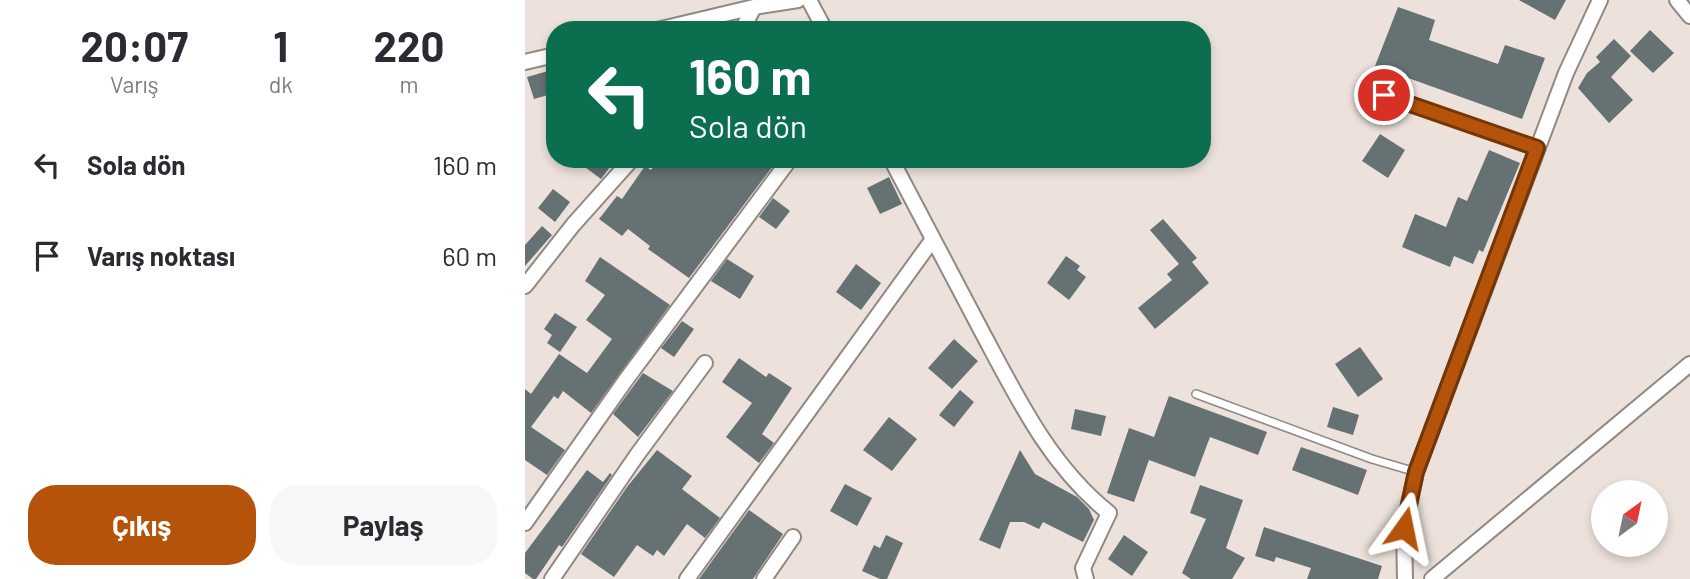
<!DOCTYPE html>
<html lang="tr">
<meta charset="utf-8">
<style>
:root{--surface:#fff;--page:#f7f7f7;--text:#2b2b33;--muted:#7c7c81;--accent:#b45309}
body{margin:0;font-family:Barlow,sans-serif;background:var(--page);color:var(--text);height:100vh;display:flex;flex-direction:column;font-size:26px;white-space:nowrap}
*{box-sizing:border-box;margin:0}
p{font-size:23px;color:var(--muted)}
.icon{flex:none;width:38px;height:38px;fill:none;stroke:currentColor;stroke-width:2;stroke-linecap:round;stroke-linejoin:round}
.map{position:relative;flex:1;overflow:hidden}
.side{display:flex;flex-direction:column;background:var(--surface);width:525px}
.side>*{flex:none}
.guide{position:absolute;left:21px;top:21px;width:665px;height:147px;border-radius:28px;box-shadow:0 4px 10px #0003;background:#0b6e4f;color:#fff;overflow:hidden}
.needle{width:46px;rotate:33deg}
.fabs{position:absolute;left:1066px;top:480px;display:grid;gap:14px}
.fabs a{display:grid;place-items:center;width:77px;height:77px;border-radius:50%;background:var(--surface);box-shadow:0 4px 10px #0003;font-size:35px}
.pin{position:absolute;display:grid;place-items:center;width:60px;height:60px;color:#fff;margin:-30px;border:4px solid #fff;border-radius:50%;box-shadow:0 2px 7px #0007}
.me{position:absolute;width:77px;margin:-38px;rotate:12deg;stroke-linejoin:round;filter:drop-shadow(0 0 5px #0008)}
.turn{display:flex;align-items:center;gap:24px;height:147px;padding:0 28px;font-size:32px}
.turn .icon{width:91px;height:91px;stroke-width:2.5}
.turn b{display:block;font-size:49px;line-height:60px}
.eta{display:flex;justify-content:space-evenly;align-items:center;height:119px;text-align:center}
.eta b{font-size:42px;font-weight:700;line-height:49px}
.cta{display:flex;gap:14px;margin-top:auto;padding:14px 28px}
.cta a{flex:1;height:80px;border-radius:28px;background:var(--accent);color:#fff;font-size:28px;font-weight:700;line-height:80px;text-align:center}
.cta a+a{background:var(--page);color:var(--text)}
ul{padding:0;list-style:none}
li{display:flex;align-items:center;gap:21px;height:91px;padding:0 28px}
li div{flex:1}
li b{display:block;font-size:26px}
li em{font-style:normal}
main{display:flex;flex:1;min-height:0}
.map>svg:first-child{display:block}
.building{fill:#657173}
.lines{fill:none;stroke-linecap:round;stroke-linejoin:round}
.lane-casing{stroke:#928882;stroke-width:10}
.street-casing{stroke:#928882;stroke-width:18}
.lane{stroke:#fff;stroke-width:7}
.street{stroke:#fff;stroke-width:14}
.route-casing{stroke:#753606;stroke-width:18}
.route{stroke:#b45309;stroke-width:12}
</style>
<main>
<section class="side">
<div class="eta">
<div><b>20:07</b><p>Varış</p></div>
<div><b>1</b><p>dk</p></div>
<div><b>220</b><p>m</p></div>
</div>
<ul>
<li><svg class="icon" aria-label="left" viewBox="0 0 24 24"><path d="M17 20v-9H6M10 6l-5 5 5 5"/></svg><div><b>Sola dön</b></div><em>160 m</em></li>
<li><svg class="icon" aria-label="arrive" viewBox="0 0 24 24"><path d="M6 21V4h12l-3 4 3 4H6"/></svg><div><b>Varış noktası</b></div><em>60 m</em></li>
</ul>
<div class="cta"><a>Çıkış</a><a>Paylaş</a></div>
</section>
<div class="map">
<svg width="1165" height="579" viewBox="0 0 1165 579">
<rect width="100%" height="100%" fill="#ede2db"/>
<path class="building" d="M994,0h47l-11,20z
M873,7l37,13 -6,20 69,24 7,-19 40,13 -23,61 -147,-53z
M1125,30l24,23 -21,20 -23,-22z
M1089,39l17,17 -20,21 22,23 -24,23 -31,-35 9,-15 13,-11 -4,-5z
M30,69v24l-21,6 -7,-22z
M855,134l25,16 -17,28 -26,-17z
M964,150l31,13 -37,89 -4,-2 -6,14 -19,-8 -4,11 -48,-20 13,-33 31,13 12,-30 9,4z
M49,159h42l-15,20z
M134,159h54l8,5 4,-5h53l-89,119 -41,-29 2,-3 -22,-17 -6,7 -23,-17 18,-23 5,3 23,-33 6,4z
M364,177l13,27 -22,10 -13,-26z
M28,189l17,13 -15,20 -17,-14z
M248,198l17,13 -14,18 -17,-12z
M638,219l34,39 -5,4 17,21 -54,46 -17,-21 34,-28 -5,-6 12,-10 -29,-34z
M17,226l10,9 -27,31v-21z
M541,256l14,10 -3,4 9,7 -17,23 -22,-17z
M75,257l70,48 -79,108 -28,-22 -5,8 -4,-3 -23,31 34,23 -18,25 -22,-15v-71l6,5 28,-40 28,19 25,-34 -26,-19 19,-25 -20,-14z
M202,259l27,17 -14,23 -29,-18z
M331,264l25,19 -20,27 -25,-18z
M30,313l22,14 -17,25 -13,-9 5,-8 -8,-6z
M157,321l12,8 -20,28 -13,-9z
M429,339l24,22 -26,28 -24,-21z
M835,347l23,32 -25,18 -23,-33z
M214,358l27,19 3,-4 23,15 -30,46 12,9 -15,20 -33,-26 26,-34 -30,-21z
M118,373l30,18 -35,46 -25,-23z
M435,390l14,12 -20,25 -15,-12z
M644,396l98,36 -9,23 -48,-18 -15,40 -46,-17 -15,42 -27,-9 22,-65 25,9z
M808,407l26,8 -6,20 -26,-8z
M550,409l31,7 -5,20 -30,-7z
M364,417l28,22 -25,32 -29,-21z
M776,447l66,23 -9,25 -66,-25z
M132,450l35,26 -10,13 38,29 -15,20 -18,-14 -23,32 -7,-6 -4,6 -16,-11 -23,32 -33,-23 46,-67z
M495,450l15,24 42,23 12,12 5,11 -11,22 -40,-20 -4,7 -15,-7h-14l-10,27 -21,-9z
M62,470l16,12 7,-9 2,2 -50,72 -3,-2 -23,34h-3l-8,-6v-20z
M320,484l27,14 -15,28 -27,-15z
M675,485l43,15 -17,48 19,10 -13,21h-41l-9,-6 24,-54 -16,-6z
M224,510l34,24 -30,45h-54z
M739,527l118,39 -4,13h-71l4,-11 -35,-11 -2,5 -19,-6z
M361,535l17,8 -16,36h-7l-18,-8 12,-26 6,3z
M599,535l24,17 -16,24 -24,-17z"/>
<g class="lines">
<g class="lane-casing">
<path id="lane" d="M859,95l153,53
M671,394l176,65 44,13"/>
</g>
<g class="street-casing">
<path id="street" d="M284,0l16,30
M1152,0l13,16
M132,30l97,-23
M217,30l12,-23 44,-7
M0,62l30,-7
M366,159c30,58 60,115 90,171 36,67 68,135 128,183l-26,55 3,11
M0,286l48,-61 59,-66
M0,523l100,-142 165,-222
M27,579l85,-124 68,-92
M162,579l246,-340
M239,579l29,-42
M880,579l-1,-51 12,-56 150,-399 34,-73
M907,579l258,-215"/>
</g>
<use href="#lane" class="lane"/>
<use href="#street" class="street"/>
</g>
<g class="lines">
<g class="route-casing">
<path id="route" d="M859,95l153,53 -121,324 -12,56"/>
</g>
<use href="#route" class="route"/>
</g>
</svg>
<div class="fabs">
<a><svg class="needle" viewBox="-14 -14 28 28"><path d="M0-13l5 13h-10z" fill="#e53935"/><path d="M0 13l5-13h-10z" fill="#7c7c81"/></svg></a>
</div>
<div class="pin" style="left:859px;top:95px;background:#d93025"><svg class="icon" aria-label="arrive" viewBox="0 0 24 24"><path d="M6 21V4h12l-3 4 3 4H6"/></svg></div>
<svg class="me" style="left:879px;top:528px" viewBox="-20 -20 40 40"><path d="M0-17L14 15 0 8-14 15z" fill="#b45309" stroke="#fff" stroke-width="4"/></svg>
<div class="guide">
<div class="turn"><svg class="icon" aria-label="left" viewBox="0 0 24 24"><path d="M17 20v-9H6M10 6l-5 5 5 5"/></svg><div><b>160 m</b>Sola dön</div></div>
</div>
</div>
</main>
